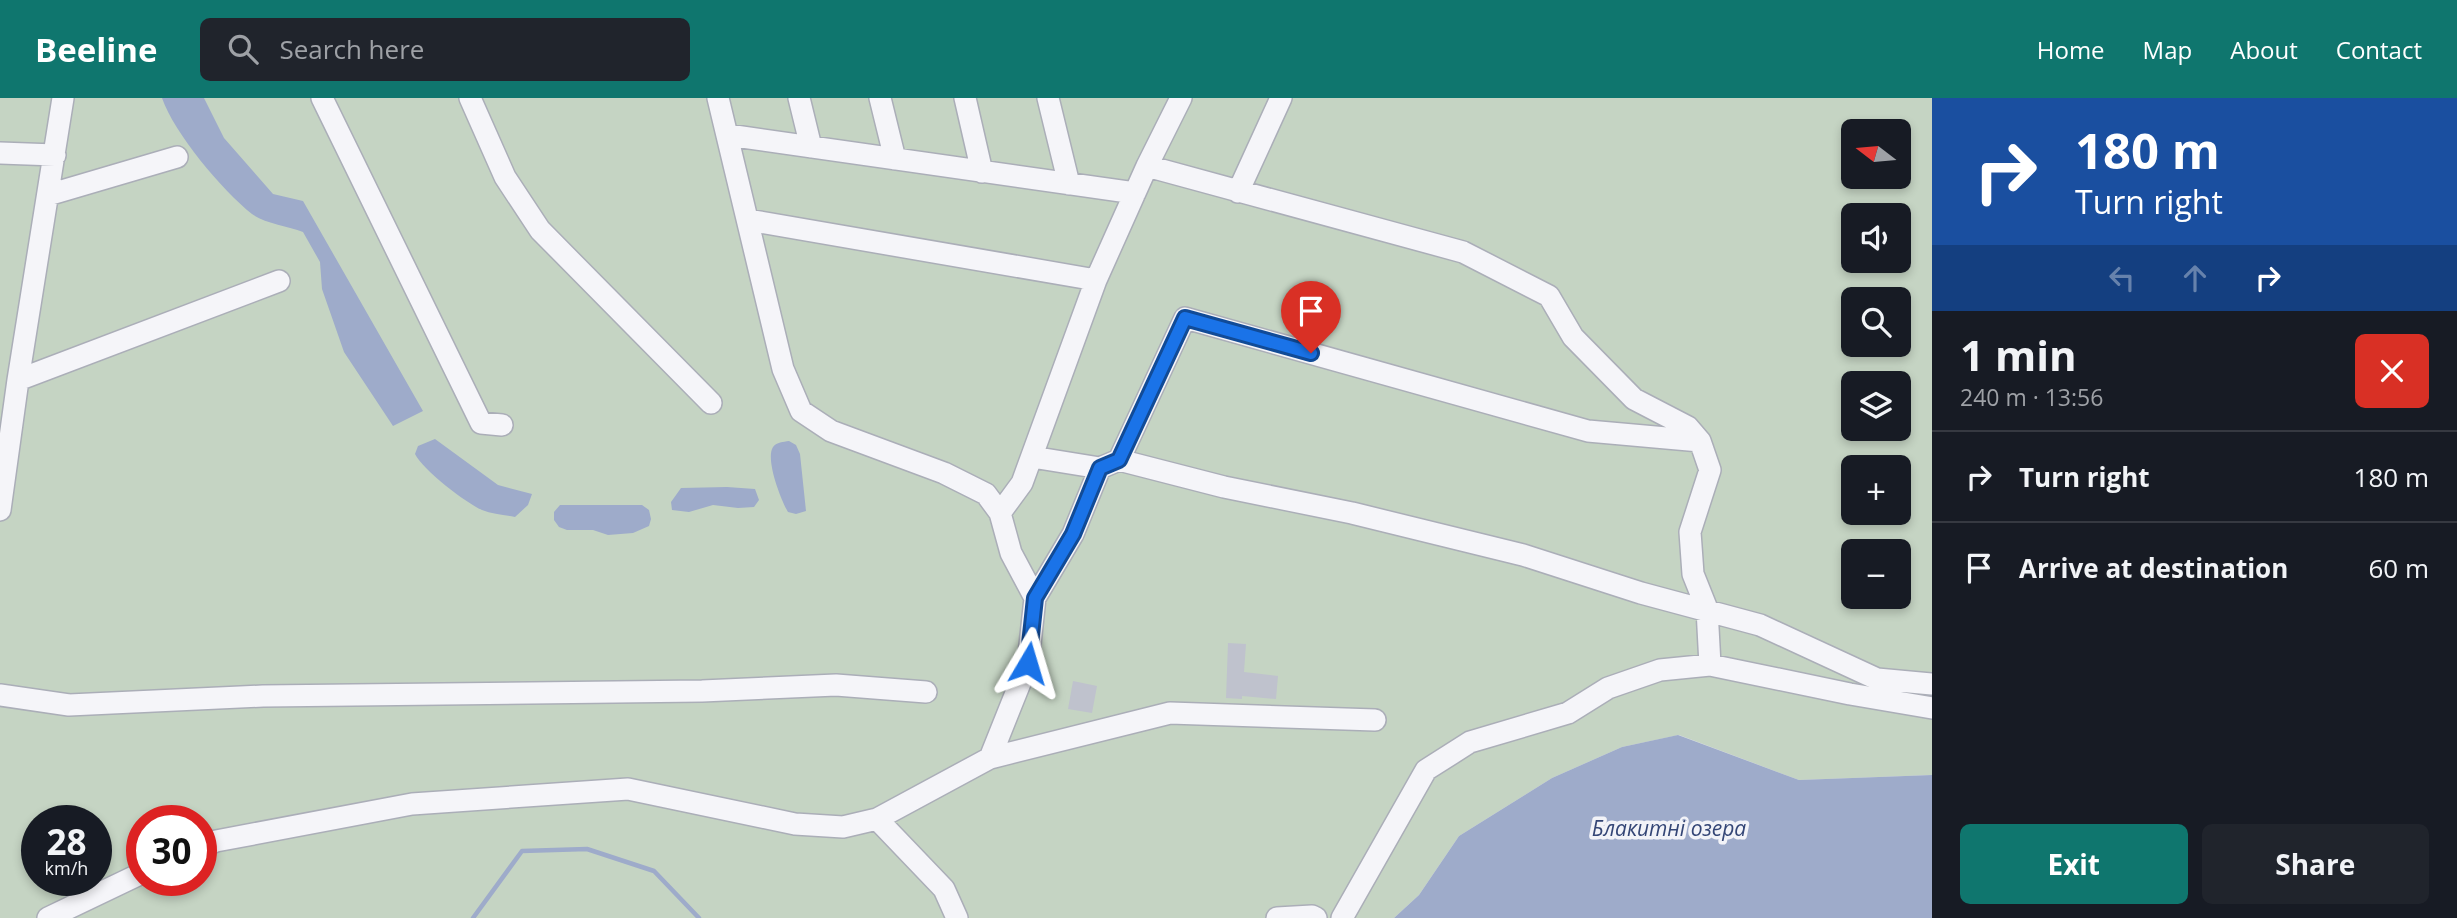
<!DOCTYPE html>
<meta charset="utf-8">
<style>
:root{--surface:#171b24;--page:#20242c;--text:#f1f3f6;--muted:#9ea1a6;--line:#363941;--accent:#0f766e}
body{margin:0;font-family:"Open Sans",sans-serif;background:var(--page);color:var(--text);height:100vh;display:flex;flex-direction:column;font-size:26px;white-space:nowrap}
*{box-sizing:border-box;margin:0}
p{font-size:23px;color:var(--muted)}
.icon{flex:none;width:38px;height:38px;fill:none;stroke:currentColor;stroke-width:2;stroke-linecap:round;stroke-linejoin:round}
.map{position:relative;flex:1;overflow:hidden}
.details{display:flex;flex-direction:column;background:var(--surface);width:525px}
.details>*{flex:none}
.hud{background:#1a4fa0;color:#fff;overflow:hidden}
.needle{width:46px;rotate:286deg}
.tools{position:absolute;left:1841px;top:21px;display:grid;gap:14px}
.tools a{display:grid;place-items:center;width:70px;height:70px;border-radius:10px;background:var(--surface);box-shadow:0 4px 10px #0003;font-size:35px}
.speed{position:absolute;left:21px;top:707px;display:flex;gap:14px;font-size:35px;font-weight:700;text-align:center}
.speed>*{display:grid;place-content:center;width:91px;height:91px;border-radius:50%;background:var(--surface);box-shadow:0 4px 10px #0003;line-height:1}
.speed small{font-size:18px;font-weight:400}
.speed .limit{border:10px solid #d22;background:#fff;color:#111}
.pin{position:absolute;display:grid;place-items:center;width:60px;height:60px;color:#fff;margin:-72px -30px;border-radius:50% 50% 50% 0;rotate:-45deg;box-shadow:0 0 7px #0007}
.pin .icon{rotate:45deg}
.me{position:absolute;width:77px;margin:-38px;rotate:7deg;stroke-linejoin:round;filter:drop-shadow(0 0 5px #0008)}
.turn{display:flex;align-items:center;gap:24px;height:147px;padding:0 28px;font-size:32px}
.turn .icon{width:91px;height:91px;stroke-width:2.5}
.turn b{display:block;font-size:49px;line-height:60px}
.lanes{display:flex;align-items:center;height:66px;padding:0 28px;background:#0003;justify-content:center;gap:35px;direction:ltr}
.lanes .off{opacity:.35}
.round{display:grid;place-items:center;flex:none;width:74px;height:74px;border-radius:10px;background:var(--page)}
.summary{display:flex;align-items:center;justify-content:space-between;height:119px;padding:0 28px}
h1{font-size:42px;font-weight:700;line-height:52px}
.action{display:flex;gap:14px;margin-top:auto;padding:14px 28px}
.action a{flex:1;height:80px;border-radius:10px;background:var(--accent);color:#fff;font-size:28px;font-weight:700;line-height:80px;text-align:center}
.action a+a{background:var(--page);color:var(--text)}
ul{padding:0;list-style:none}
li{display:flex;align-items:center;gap:21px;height:91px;padding:0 28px;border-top:2px solid var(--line)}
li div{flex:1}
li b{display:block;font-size:26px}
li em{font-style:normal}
header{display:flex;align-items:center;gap:42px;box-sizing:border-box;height:98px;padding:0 35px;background:var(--accent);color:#fff}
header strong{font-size:33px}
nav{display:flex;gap:38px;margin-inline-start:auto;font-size:24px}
.search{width:490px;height:63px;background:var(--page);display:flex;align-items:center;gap:18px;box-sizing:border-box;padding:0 24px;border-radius:10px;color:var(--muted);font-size:26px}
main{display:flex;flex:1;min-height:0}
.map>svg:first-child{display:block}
.green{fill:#c5d4c3;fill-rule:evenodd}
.water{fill:#9eabca}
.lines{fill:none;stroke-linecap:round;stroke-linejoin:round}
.stream{stroke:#9eabca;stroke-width:4.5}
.building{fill:#bfc2cd}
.minor-casing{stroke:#abaeb8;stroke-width:24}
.minor{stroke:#f5f5f9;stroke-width:21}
.route-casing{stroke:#114b97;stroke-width:18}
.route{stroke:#1a73e8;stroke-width:12}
.labels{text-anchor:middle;stroke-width:7;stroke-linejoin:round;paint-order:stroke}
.water-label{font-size:21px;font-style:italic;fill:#344676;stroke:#f2f3f8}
</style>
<header>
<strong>Beeline</strong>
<div class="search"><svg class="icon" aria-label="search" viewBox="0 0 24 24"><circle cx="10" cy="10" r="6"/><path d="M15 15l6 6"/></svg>Search here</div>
<nav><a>Home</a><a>Map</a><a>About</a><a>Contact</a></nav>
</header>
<main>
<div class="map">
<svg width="1932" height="820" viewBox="0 0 1932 820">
<rect width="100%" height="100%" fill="#e2e4ea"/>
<path class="green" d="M0,0h1932v677l-133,5 -120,-45 -57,12 -70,31 -93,58 -40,59 -25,23h-1394zM1853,33h46v46h-46zM1853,117h46v46h-46zM1853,201h46v46h-46zM1853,285h46v46h-46zM1853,369h46v46h-46zM1853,453h46v46h-46zM37,723h59v59h-59zM142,723h59v59h-59z"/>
<path class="water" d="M162,0h42l20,40 49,56 30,7 120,210 -30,15 -49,-74 -22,-63 -2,-27 -17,-30c-15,-6 -39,-9 -51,-18 -30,-24 -78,-81 -90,-116z
M435,341l63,46 34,9 -4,11 -13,12c-10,-2 -23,-3 -33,-7 -16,-7 -59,-40 -67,-56l3,-8z
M789,343l7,4 4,9 6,57 -10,3 -8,-2c-7,-12 -23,-53 -15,-65 4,-5 10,-5 16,-6z
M727,389l28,2 4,11 -5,7 -16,1 -25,-3 -24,7 -17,-2 -1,-8 10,-14z
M560,407h82l7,5 2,9 -2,7 -16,7 -25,2 -15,-5h-26l-8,-3 -5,-7v-8z
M1678,637l121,45 133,-5v143h-538l25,-23 40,-59 93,-58 70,-31z"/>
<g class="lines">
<path class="stream" d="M473,820l49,-67 65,-2 67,22 45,47"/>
</g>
<path class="building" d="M1228,545l18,1 -2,28 34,4 -2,23 -34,-3v3l-16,-1z
M1073,583l24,5 -5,27 -24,-4z"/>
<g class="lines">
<g class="minor-casing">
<path id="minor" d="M322,0l159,325 21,2
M470,0l35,79 35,53 171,173
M718,0l65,271 18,42 30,20 113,42 42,21 14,19
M799,0l12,49
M880,0l15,61
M965,0l17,74
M1048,0l21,86
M728,37l407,58
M0,55l55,2
M1147,68l316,86 86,44 24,41 61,62 54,28 12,14 10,29 -20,62 3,42 14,35 3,56
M1238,94l43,-94
M48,97l129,-38
M748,122l348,60
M18,282l261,-99
M1032,359l68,11 19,-8 66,-142 403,113 112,10
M1119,362l105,27 128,26 171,42 118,38 119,32 117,54 55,5
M0,412l18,-130 45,-282
M1035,500l38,-64 27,-66
M0,597l69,10 194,-9 439,-5 134,-6 90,7
M990,660l38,-95 7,-65 -24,-45 -11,-40 22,-30 74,-203 51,-114 34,-68
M877,721l67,70 13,29
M201,749l15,-6 196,-37 216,-15 167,35 48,3 34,-8 113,-61 180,-45 205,7
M48,820l94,-45
M1277,820l35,-2 4,2
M1342,820l84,-148 44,-28 98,-29 40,-25 52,-18 50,-5 140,29 82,14"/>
</g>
<use href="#minor" class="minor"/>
</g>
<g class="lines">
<g class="route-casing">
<path id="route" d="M1028,565l7,-65 38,-64 27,-66 19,-8 66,-142 126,35"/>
</g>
<use href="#route" class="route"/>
</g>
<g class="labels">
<g class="water-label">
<text x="1669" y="738">Блакитні озера</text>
</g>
</g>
</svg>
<div class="tools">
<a><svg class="needle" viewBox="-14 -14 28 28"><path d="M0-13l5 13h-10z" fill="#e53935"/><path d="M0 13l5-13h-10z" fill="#9ea1a6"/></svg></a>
<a><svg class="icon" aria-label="sound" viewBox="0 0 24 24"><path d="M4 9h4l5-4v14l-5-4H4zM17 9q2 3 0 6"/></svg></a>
<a><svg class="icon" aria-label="search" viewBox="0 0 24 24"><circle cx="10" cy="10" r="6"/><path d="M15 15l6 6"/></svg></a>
<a><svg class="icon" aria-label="layers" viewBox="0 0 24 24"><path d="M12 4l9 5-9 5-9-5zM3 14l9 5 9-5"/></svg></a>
<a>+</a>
<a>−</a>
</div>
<div class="speed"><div>28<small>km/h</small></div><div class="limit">30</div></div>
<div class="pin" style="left:1311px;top:255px;background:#d93025"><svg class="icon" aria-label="arrive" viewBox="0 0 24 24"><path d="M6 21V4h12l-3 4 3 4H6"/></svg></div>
<svg class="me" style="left:1028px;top:565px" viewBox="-20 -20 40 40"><path d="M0-17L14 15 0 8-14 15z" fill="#1a73e8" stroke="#fff" stroke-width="4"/></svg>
</div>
<section class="details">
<div class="hud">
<div class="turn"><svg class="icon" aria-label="right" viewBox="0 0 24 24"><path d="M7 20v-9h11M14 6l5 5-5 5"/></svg><div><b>180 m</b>Turn right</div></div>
<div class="lanes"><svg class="icon off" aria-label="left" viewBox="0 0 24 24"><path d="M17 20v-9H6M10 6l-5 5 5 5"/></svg><svg class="icon off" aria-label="ahead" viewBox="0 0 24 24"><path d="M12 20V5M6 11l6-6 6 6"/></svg><svg class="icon" aria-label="right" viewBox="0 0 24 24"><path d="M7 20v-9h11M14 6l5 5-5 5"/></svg></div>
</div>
<div class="summary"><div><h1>1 min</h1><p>240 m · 13:56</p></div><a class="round" style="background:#d93025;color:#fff"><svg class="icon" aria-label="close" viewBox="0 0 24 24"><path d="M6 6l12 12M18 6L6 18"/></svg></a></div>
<ul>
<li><svg class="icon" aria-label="right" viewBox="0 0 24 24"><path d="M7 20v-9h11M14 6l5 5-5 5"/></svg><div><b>Turn right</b></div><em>180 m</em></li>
<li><svg class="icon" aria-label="arrive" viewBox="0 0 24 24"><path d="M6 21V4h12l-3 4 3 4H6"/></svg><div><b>Arrive at destination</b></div><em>60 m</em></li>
</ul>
<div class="action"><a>Exit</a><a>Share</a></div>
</section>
</main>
